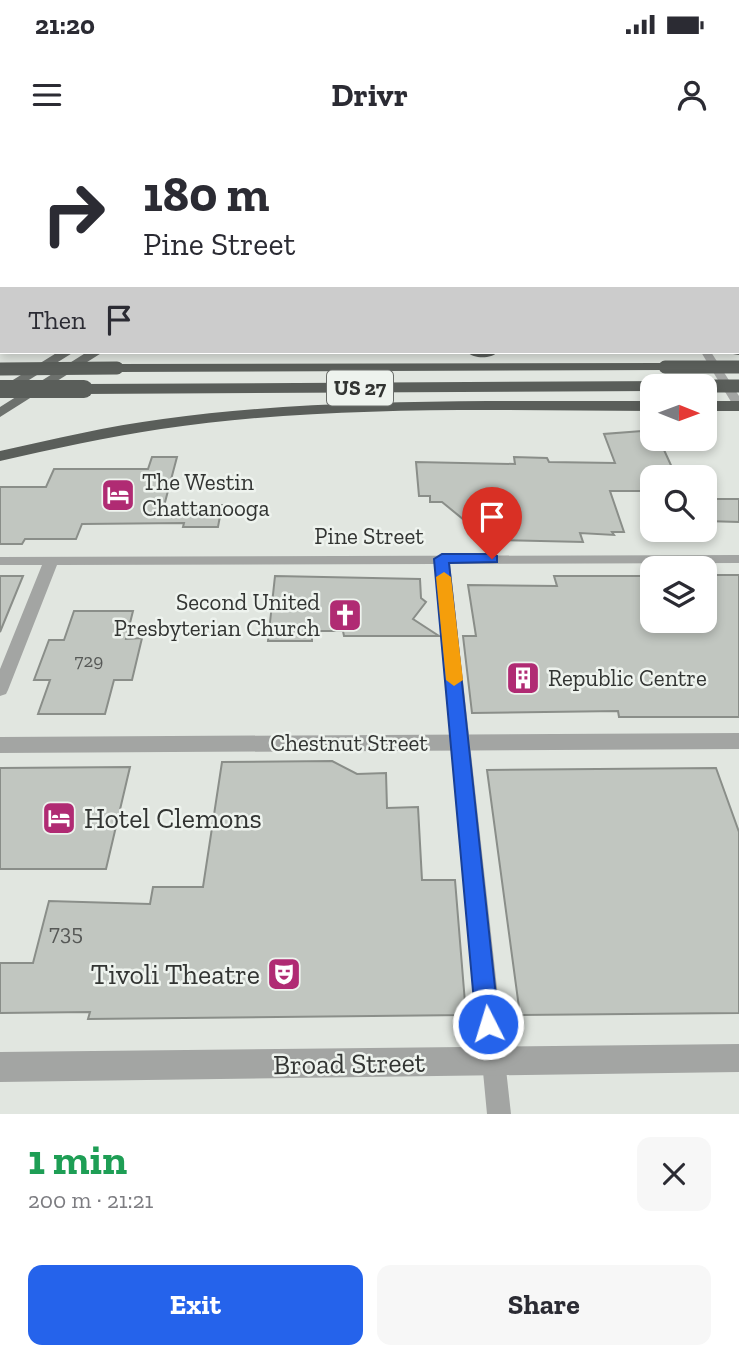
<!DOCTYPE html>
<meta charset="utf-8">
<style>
:root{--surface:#fff;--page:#f7f7f7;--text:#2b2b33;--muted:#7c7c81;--accent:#2563eb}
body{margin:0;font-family:"Zilla Slab",serif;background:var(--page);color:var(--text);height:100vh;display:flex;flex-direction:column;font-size:26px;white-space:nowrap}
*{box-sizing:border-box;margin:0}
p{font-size:23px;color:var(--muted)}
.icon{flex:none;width:38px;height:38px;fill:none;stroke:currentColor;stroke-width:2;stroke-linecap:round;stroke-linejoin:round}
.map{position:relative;height:974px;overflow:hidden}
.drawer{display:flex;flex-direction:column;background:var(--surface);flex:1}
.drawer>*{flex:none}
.hud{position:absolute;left:0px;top:0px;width:740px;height:214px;box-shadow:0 4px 10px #0003;background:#fff;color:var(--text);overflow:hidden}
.needle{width:46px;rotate:91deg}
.tools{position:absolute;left:640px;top:234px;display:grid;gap:14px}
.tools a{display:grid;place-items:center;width:77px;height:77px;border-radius:14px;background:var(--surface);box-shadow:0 4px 10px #0003;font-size:35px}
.pin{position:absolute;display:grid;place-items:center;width:60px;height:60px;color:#fff;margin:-72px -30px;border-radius:50% 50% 50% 0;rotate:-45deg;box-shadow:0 0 7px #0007}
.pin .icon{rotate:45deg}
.me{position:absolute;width:77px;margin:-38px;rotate:355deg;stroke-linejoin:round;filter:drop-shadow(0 0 5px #0008)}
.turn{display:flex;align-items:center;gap:24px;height:147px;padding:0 28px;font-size:32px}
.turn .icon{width:91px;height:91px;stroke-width:2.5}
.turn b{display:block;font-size:49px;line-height:60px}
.then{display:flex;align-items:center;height:66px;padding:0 28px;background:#0003;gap:14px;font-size:26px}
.round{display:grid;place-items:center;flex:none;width:74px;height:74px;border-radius:14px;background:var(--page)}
.summary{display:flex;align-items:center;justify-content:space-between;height:119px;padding:0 28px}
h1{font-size:42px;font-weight:700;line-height:52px;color:#1e9e55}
.cta{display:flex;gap:14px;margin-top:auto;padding:14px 28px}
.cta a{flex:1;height:80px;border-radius:14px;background:var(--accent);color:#fff;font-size:28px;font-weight:700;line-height:80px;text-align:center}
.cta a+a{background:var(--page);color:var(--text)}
.status{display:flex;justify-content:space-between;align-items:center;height:49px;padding:0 35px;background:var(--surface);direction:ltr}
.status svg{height:19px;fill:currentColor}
header{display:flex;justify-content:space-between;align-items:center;height:91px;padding:0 28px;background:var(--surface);font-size:32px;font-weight:700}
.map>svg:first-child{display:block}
.building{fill:#c1c6c0;stroke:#8a8e89;stroke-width:2}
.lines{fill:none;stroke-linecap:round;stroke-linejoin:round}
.minor{fill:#a3a5a3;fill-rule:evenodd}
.tertiary{fill:#a3a5a3;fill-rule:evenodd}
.secondary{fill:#848783;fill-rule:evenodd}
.primary{fill:#6d716d;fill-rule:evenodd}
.motorway{fill:#5a5e5a;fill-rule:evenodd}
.motorway-bridge-far1{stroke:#5a5e5a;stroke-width:13}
.motorway-bridge{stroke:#5a5e5a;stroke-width:18}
.route{fill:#2563eb;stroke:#184099;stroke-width:2}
.slow{fill:#f59e0b}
.labels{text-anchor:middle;stroke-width:5;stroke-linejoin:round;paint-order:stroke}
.number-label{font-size:19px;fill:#565856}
.shield{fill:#eef3ee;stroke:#6a6d6a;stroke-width:2}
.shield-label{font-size:21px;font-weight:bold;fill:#323432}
.poi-label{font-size:23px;fill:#323432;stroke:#eef3ee;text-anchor:start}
.street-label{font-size:23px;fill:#323432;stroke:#eef3ee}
.near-number-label{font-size:23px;fill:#565856}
.near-poi-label{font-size:28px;fill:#323432;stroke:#eef3ee;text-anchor:start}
.near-street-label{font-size:28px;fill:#323432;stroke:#eef3ee}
</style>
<div class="status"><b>21:20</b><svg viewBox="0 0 49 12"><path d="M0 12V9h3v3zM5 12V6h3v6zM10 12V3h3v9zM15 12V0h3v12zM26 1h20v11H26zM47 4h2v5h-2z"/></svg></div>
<header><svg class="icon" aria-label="menu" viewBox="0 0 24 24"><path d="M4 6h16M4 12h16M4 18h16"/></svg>Drivr<svg class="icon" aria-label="person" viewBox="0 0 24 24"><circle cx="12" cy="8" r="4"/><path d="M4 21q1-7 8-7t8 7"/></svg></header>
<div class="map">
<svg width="739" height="974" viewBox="0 0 739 974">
<rect width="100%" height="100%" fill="#e1e6e0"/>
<path class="building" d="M642,291l11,3v5h6l16,35 -29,3 5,14h-41l14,41h-12l2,3 -34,-2 3,9 -84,-2 -22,-19 -8,3 -27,-22h-12v-6h-11l-3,-34 99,2 -1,-7 33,1 2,4 66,1 -11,-29z
M152,317h25l-13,49 58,-1 -4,22h-35l1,-4 -102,1 -6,15h-51l-3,5h-22v-57h46l8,-18h94z
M705,359h34v23l-34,-1z
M705,435h34v142h-120l-1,-6 -146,2 -9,-77h13l-8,-51 89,1 -3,-10h99v45h52z
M0,436h23l-23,56z
M275,436l145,3 1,19 5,4 -13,17 26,17h-95l-1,-5h-31v10h-44z
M74,471h59l-7,28 16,-1 -10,42h-18l-9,34h-67l12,-34h-16l15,-40h15z
M332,621l25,13 29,-1 1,35 31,-1 4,73h33l11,135 -378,4 2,-7 -90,1v-50h33l16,-62 101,3 3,-17h50l19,-125z
M130,627l-24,102h-106v-101z
M716,628l23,64v181l-219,2 -33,-245z"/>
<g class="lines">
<path class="minor" d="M0,5h2v4h-2z
M0,46h2v5h-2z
M738,109h1v6h-1z
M701,212h10l28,44v12l-6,-3z
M739,415v8l-289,1 61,550h-24l-52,-550 -378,1 -49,125 -2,4 -6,2v-27l42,-104h-42v-8z"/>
<path class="tertiary" d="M739,593v16l-739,4v-16z
M739,904v28l-739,10v-30z"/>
<path class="secondary" d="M394,0h10l-11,2z
M417,0h10l-11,2z"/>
<path class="primary" d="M58,212h16l-74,46v-10z
M87,212h16l-103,65v-10z"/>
<path class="motorway" d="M0,131h2v8h-2z
M739,207v8l-6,-1 -2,-2h7z
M467,212h31c-7,7 -24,7 -31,0z
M665,223l7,4 -2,3 -553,2 -7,-4 7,-4z
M675,241l8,5 -30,1v4l-569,3 -8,-5 8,-5z
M488,261h165v10c-164,-1 -330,-6 -492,18 -54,8 -108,20 -161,32v-10c54,-12 108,-25 163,-32 107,-15 216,-17 325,-18z
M705,261h34v10h-34z"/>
<path class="motorway-bridge-far1" d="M665,227h74
M0,229l117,-1
M675,246h64
M0,249h84"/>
<path class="motorway-bridge" d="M0,249h84"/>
</g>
<path class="route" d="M492,414l5,2v6l-48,1 50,461 -3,8 -8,3 -9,-3 -3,-8 -42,-465 8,-5z"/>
<path class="slow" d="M444,432l7,5 12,103 -9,6 -8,-6 -10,-103z"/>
<defs>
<g id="hotel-square" transform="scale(1.75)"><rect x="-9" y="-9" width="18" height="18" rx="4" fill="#b02b73" stroke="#eef3ee"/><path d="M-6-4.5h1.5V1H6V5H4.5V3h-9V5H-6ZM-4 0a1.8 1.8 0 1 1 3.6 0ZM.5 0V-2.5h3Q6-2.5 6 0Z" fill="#fff"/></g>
<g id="church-square" transform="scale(1.75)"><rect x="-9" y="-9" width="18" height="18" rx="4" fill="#b02b73" stroke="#eef3ee"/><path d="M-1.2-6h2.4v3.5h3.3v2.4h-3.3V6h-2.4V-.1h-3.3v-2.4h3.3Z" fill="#fff"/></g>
<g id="building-square" transform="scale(1.75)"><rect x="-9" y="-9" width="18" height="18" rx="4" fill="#b02b73" stroke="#eef3ee"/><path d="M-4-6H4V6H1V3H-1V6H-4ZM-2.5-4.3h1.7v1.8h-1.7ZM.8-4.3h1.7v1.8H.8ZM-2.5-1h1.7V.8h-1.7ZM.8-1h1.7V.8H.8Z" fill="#fff"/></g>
<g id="theatre-square" transform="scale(1.75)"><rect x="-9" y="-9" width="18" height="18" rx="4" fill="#b02b73" stroke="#eef3ee"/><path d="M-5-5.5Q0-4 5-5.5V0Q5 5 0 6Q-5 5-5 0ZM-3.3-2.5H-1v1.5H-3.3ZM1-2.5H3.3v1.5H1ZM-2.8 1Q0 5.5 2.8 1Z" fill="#fff"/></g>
</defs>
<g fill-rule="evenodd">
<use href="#hotel-square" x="118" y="355"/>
<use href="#church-square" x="345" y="475"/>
<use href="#building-square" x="523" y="538"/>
<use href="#hotel-square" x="59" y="678"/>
<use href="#theatre-square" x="284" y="834"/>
</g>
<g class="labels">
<g class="number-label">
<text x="89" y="527">729</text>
</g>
<rect class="shield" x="327" y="230.5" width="66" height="35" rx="5"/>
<g class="shield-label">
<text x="360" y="255">US 27</text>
</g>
<g class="poi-label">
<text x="142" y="350">The Westin<tspan x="142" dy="26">Chattanooga</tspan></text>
<text x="320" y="470" text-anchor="end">Second United<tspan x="320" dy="26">Presbyterian Church</tspan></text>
<text x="548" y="546">Republic Centre</text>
</g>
<g class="street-label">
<text x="369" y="404">Pine Street</text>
<text x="349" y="611">Chestnut Street</text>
</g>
<g class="near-number-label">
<text x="66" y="800">735</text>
</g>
<g class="near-poi-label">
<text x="84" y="688">Hotel Clemons</text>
<text x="260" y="844" text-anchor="end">Tivoli Theatre</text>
</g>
<g class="near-street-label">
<text transform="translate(349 923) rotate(-1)" y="10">Broad Street</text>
</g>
</g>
</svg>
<div class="tools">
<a><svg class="needle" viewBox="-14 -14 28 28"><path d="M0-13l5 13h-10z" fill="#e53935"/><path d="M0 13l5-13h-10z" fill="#7c7c81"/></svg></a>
<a><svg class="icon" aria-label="search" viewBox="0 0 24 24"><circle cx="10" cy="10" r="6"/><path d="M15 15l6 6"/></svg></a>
<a><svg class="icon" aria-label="layers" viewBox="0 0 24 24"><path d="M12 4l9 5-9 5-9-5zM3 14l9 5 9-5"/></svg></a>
</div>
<div class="pin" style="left:492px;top:419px;background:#d93025"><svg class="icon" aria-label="arrive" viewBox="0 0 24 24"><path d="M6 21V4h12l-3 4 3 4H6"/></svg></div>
<svg class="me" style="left:488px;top:884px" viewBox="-20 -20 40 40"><circle r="17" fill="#2563eb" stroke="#fff" stroke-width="3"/><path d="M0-11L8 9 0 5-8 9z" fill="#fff"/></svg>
<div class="hud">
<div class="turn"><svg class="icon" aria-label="right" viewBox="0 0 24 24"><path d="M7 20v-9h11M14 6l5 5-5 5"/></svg><div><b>180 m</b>Pine Street</div></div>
<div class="then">Then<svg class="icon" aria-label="arrive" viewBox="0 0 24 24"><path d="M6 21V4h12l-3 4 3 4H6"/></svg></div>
</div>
</div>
<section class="drawer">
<div class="summary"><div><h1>1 min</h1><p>200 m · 21:21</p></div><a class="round"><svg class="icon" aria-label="close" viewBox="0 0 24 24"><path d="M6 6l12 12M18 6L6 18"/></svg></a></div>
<div class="cta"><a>Exit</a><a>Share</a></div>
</section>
